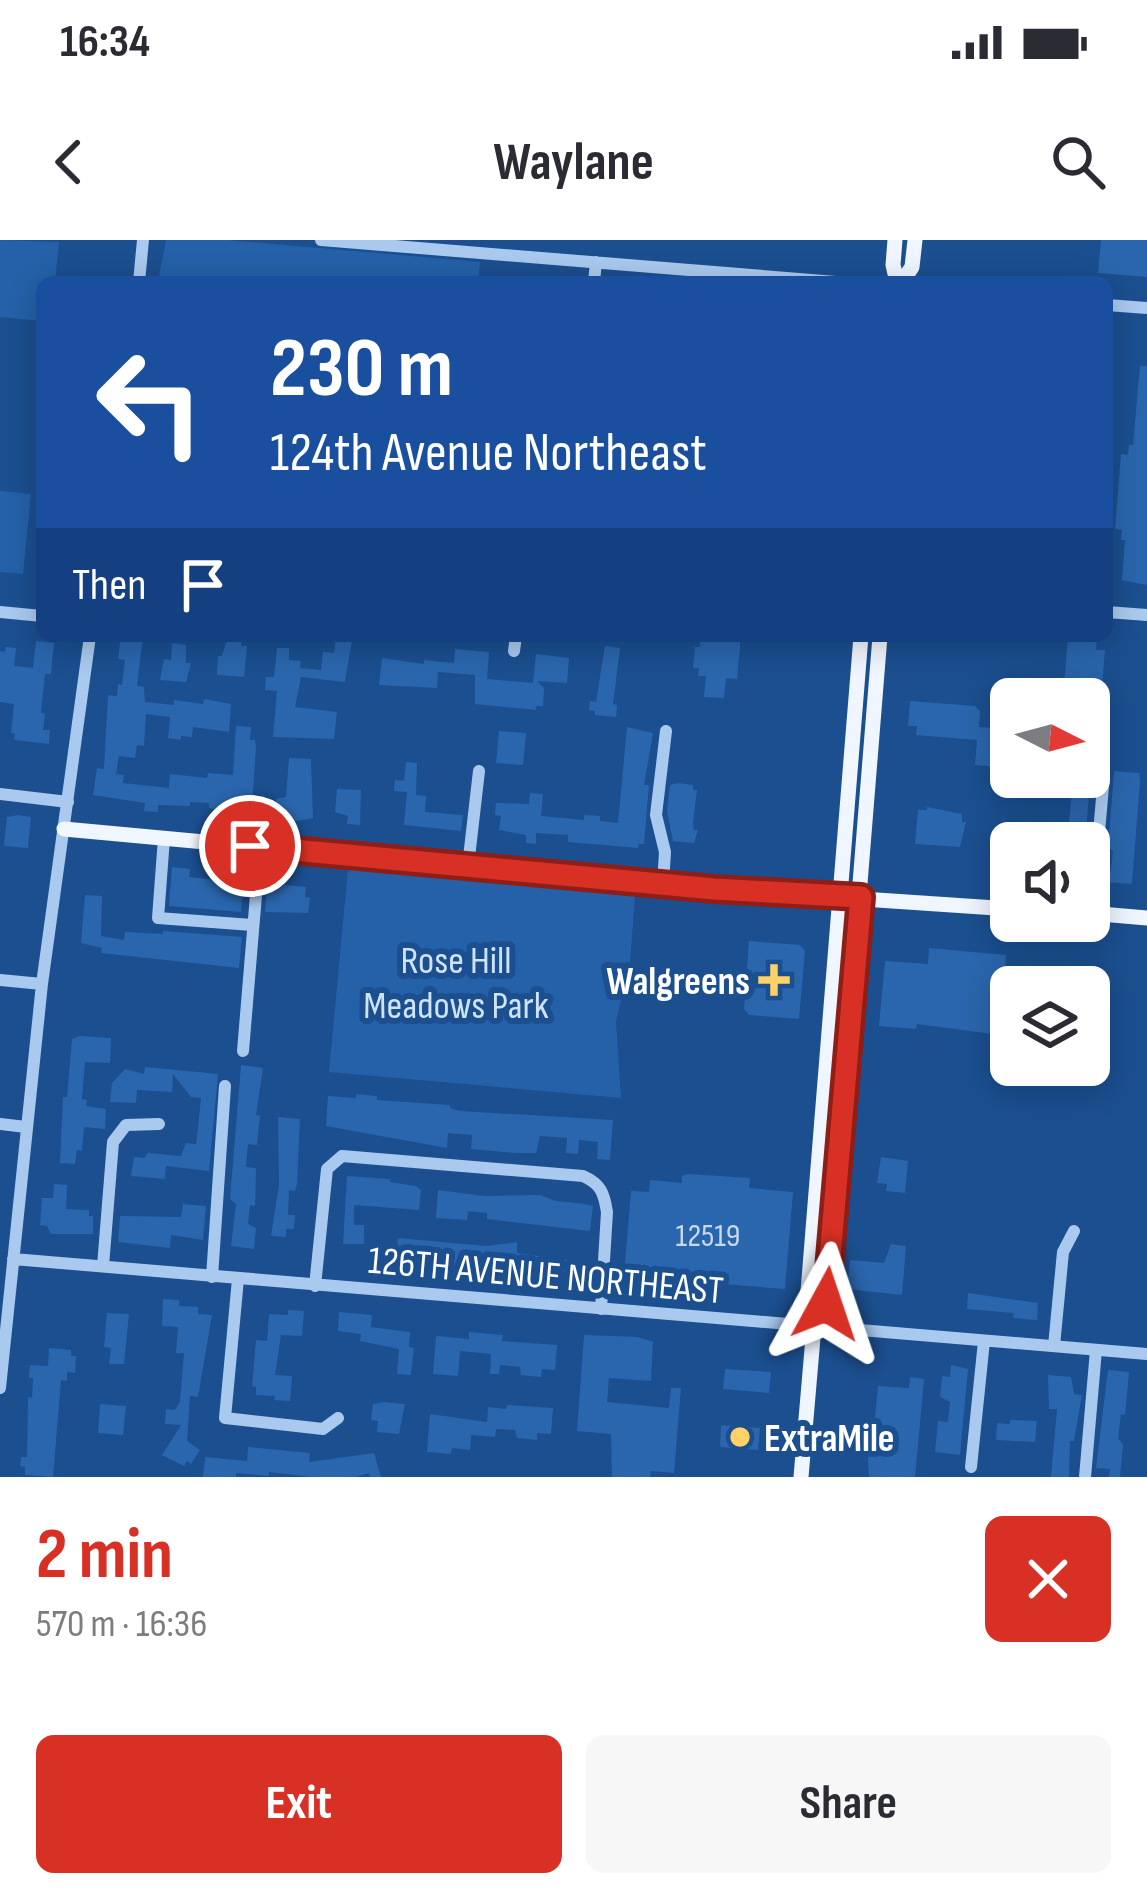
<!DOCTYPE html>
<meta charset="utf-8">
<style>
:root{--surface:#fff;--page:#f7f7f7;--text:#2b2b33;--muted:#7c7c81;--accent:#d93025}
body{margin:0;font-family:"Sofia Sans Condensed",sans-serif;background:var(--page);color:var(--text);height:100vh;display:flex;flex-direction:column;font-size:45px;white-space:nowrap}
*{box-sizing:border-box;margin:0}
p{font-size:39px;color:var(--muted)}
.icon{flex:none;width:66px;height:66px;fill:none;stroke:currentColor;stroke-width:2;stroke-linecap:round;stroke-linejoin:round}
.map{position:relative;height:1237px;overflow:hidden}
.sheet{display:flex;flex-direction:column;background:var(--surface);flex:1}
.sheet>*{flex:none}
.banner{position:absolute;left:36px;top:36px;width:1077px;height:366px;border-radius:18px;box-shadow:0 6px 30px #0003;background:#1a4fa0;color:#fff;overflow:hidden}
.needle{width:78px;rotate:96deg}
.tools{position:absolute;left:990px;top:438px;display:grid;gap:24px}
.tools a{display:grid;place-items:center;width:120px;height:120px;border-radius:18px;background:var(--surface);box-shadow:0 6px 30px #0003;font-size:60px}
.pin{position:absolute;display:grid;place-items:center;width:102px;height:102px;color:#fff;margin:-51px;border:6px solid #fff;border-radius:50%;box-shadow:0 3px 12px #0007}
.me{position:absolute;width:132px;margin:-66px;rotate:5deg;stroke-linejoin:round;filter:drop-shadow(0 0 9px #0008)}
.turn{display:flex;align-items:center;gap:42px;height:252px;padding:0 36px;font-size:54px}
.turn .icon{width:156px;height:156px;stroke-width:2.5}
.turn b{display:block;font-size:84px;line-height:102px}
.then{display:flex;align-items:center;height:114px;padding:0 36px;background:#0003;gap:24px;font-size:45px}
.round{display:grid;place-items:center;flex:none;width:126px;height:126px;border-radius:18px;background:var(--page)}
.overview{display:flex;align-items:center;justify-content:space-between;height:204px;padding:0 36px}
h1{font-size:72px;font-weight:700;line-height:90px;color:var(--accent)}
.cta{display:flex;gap:24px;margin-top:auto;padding:24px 36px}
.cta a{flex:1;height:138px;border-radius:18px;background:var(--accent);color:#fff;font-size:48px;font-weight:700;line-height:138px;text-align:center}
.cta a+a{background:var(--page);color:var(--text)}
.status{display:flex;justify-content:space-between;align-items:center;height:84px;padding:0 60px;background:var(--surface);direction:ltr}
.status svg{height:33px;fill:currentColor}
header{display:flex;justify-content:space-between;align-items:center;height:156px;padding:0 36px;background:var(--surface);font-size:54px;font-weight:700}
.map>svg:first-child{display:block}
.green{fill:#2461a8}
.building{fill:#2a66ad}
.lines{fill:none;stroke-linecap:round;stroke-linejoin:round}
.minor{stroke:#a9c9ee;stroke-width:12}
.major{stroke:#f0f6ff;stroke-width:15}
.route-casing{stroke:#8d1f18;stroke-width:30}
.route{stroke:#d93025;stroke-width:21}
.poi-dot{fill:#ffd166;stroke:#1b4f8f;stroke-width:4.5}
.labels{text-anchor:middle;stroke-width:12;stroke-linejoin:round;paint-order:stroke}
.number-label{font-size:33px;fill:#cad9ea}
.park-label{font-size:39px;fill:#cfe3fa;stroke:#1b4f8f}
.poi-label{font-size:39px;font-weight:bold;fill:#fff;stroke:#1b4f8f;text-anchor:end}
.street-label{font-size:39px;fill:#fff;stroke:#1b4f8f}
</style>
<div class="status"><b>16:34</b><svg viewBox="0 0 49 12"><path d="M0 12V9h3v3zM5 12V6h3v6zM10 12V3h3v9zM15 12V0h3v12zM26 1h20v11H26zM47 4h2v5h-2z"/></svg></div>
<header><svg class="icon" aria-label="back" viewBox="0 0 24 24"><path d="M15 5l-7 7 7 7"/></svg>Waylane<svg class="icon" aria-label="search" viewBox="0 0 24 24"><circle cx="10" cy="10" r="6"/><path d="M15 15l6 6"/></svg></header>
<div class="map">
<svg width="1147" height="1237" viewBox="0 0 1147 1237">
<rect width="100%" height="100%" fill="#1b4f8f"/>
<path class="green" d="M0,0l59,2 -4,40h-13v39l-42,-4z
M166,0h62l252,22 -2,20h-320z
M0,251l31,3 -8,80 -23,-2z
M348,629l287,27 -5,66 -14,60 5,76 -292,-26z"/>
<path class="building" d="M1101,0h46v37l-49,-4z
M1140,126h7v219l-25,-5 3,-40h-4l1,-10 -7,-1 6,-75 7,1 1,-10h4z
M121,396h22l-6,50 7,1 1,15 29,3v-5l29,4 1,-5 27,5 -2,28 -36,-5 -1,10 -11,-1v4l-13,-2 2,-21 -24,-3 -2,32 -7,-1 -2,13 -16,-2 -3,18 8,1 -1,8 46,5 1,-14 37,4 1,-5 25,2 3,-49 15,1 -1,13h5l1,7 -4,58 -8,-1v11l-35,-7v-5l-19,-1v4l-32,-1v7l-14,-1 1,-8 -52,-8 4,-27 7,1 4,-74 9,1 1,-12 4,1 3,-25 -7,-1z
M700,396h41l-4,43 -11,-1 -2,20 -20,-1 2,-21h-8l1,-8h-6l2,-21h5z
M1068,396h29l-1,14h9l-9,105h-7v-56h-26z
M336,398l16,2 -7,42 -44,-5 -6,30 42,5 -3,27 -61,-2 4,-46 -12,-1 1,-13h8l3,-29h12v12l12,1 -1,7 21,2 2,-18 11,1z
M227,399l14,1v6h6l-3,31 -27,-2 1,-19h4z
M36,401l18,2 -3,31h-6l-4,39 4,1 -2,16h7l-1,14 -35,-4 1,-6 -4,-1 3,-29 -14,-2v-51l5,1 1,-5 10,1 -2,18 19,2z
M172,403l14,2v18h5l-5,19 -26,-2 4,-21 7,1z
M605,406l15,2 -7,56 4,1 -1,12 -21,-2v-4l-6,-1 1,-9 6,1z
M455,409l34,3 -2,27 46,4 3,-29 33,4 -2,25 -30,-2 7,7 -1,18h-7v4l-61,-6v-29l-37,-3 -1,16 -58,-3 3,-27 42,6v-4l30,3z
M910,461l65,5 5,5 -1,16 32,2v39l-36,-3 2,-25 -61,-5 1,-9h-9z
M627,487l26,6 -9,52h5l-5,59h-5l-1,4 -70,-6v-7l-32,-2v11l-10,-1v-8l-27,-5 2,-14 -6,-1 1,-12 33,1 1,-11 13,1 -2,22 43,4v-5l16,1v5l18,2z
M499,491l27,2 -3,32 -27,-2z
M289,518l22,1 2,59 -17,3 -22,-4 2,-18 10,-2z
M406,522l11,1 -1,32 10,1 -1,16 38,3 -2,16 -57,-6 3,-33 -13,-1 1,-11 9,1z
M1114,531l25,2 1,8 -8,103 -27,-2 1,-12 5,1 2,-21 -5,-1z
M678,543l15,2v5h4l-4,33 1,7h4l-4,13 -21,-2 -6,-30 3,-26z
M337,549l24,1 -1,35 -13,-1 1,-8 -13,-4z
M1072,551l17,2 -4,50h-18z
M927,567l35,7v8h4l-6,25 -45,-3 3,-34h9z
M18,575l13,2 -3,31 -24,-2 3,-29z
M227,626l18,2 -4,44 -72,-6 3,-39 18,2 -1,8 36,4z
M268,633l18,2 -1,10 21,2 -1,10 5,1 -2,15 -43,-1z
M85,655l17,1 -1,40 23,4 1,-8 38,2v-3l79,6 -3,31 -138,-15 1,-5 -21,-5z
M749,701l51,4 5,6 -6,68 -50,-4 -5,-6z
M929,708l77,7 -6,80 -83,-11 -1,5 -37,-3 6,-65 43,3z
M80,796l31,2 -1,25 -25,-1 -3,37 5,1 -1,6 20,3 -1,20 -21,-2 -2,24 -5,-1 -2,14 -15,-1 3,-66h4l5,-58z
M241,825l22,3 -7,47 4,1 -3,29 -9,-1 -2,23 10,1 -1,38 -5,-1 -2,19 8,4 -2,21 -23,-3 5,-42 -6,-5z
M145,827l73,7 -9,97 -43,-5 -1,13 -34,-3 3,-19 10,1 4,-5 33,3 5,-13 10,1 2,-16 3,-30 -10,-1 -18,-23 -1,18 -35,-2 -1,13 -26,-1 2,-19 13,-14 19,5z
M356,854l21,2v4l73,5v3l10,3 153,9 -3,40 -13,-1 1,-17 -19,-2 -1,14 -12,-1 1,-15 -27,-2 -4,17h-21l-44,-4 1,-14 -24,-2 -1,15 -121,-22 2,-30 28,2z
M278,877l22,2 -3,65 -2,7 -6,-1 -1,25h7l-1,14h-8v8l-15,-1 8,-51z
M881,917l27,4 -3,32 -19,-2 1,-7 -10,-1z
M688,934l62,4 -1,10 44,4 -8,97 -161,-13 7,-85 18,1 1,-12 32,3v-7z
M347,936l43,3v3l26,4 5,4 -2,20 -65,-5v20h10v19h-21z
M54,944l13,1 -1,24 23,1v6h4v18h-42l-4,-8 -7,-1 2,-27h11z
M438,950l46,6 56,-1 16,6 29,3 8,2 -3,25 -103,-12v-6l-19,-2 -1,9 -31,-2z
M183,964l23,2 -3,34 -32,-5 -1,13 -52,-6 2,-26 61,1z
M398,998l88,8 31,-4v11l58,8 -2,18 -42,-3v-9l-63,-6v4l-6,-1 -1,7 -59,-7v-5l-16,-2 2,-13 9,1z
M891,1004l15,2 -4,49 -55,-6 3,-29 34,3z
M968,1053l70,10 -1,17 -24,-2 1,-5 -47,-4z
M163,1059l16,1v6l19,1v7l14,1 -14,82 -8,-1 -3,45 13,9 -9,14 -4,-3 -3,5 -22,-11 19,-30 -16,-1 1,-15 9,1 5,-8 4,-49h-8l2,-26 -16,-1z
M288,1070l16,1 -2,25 -21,-1 -6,40 17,1 -2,25 -16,-1 1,-4 -19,-1v-8l-4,-1 4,-46 11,1 2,-27 19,1z
M339,1072l33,3 -1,12 39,5 -1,15 5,1 -3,27 -14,-1 2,-25 -39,-8 1,-7 -23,-3z
M107,1073l22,1 -5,50h-15l2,-16 -7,-1z
M469,1092l34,3 -1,6 55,4 -2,25 -13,-1 -1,8 -20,-2 -1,-8 -20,-2 -1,9h-9l1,-20 -31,-3 -2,25 -25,-2 3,-38 33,3z
M584,1095l54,2 15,5 -2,39 -42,-3 -2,24 62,6 2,-20h10l-7,85 -23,-2 -1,6h-38l-1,-43 -34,-3z
M49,1108l22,2v6h5l-1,17 -8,-1v9l-6,-1 -8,97 -28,-2v-8l-5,-1 1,-9h6l1,-60 4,1 1,-20h-4l1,-13 18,1z
M951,1125l17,4 -8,86 -25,-3 3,-31 10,1 2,-20 -10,-5 2,-21 8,1z
M725,1129l46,3 -2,21 -46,-4z
M1108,1130l21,2 -4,43 -4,-1 -3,25 5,5 -3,33h-11l1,-8 -14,-1z
M1048,1135l23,2 3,17 8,1 -8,46h-4l-1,36h-18l6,-68h-8z
M910,1137l14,2 -9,98h-46l-2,-38 6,1 5,-54 31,2z
M384,1162l21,2 -6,30 -22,-2 1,-11 -7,-1 2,-16z
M100,1164l26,2 -3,29 -25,-2z
M507,1165l46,3 -2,26 -14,-1v7l-20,-2 -2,-8 -19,-1 -1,8 -24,-2 -1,15 -18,-2 -1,6 -24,-2 3,-38 57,8 1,-15 18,2z
M1010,1180l27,1 -2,21 -39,-2 1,-17 13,1z
M721,1185l39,3 -2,22 -38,-3z
M248,1207l62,6 -1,9 65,-9 7,24h-11l-1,-4 -13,4h-44l-43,-5v4l-33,-3v4h-33l2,-20 42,4z"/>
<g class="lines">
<path class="minor" d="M321,0l515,42
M139,42l4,-42
M594,42l2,-20
M1107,65l40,3
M0,372l42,4
M1107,372l40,3
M514,411l2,-15
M0,554l68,8
M164,598l-6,80 94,7
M468,626l11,-95
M663,644l2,-32 -9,-37 10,-84
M1092,673l12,-138
M0,740l42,4
M243,811l17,-204
M0,884l26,3
M13,1019l1134,95
M103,1026l10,-124 13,-17 33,-1
M212,1037l13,-191
M238,1039l-13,139 98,11 15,-11
M315,1046l12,-117 15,-13 241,20c18,8 21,17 24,36l-6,97
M1054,1106l9,-94 11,-21
M0,1148l42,-404 48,-348
M971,1227l13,-126
M1085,1237l11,-127"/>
<path class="major" d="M895,0l-2,25 4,17
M902,42l10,-15 3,-27
M64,589l650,60 297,20
M1089,673l58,5
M814,1086l-7,-22 54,-668
M801,1237l13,-151 12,-22 54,-668"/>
</g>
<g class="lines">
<g class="route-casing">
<path id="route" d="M250,606l464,43 147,8 -35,407"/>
</g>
<use href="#route" class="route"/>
</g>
<g class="poi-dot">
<path d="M768 722h12v12h12v12h-12v12h-12v-12h-12v-12h12z"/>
<circle cx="740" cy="1197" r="12"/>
</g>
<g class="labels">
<g class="number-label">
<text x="708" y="1006">12519</text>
</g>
<g class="park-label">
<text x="456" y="733">Rose Hill<tspan x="456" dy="45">Meadows Park</tspan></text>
</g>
<g class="poi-label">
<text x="750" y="754">Walgreens</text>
<text x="764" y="1211" text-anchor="start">ExtraMile</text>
</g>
<g class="street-label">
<text transform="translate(546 1034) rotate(5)" y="14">126TH AVENUE NORTHEAST</text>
</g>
</g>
</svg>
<div class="tools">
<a><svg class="needle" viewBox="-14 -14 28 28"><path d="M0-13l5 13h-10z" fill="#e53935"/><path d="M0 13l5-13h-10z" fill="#7c7c81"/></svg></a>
<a><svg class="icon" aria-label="sound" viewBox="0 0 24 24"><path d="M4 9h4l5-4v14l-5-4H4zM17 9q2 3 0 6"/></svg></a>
<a><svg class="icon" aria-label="layers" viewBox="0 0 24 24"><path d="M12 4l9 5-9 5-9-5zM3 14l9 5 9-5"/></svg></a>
</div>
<div class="pin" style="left:250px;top:606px;background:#d93025"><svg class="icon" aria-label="arrive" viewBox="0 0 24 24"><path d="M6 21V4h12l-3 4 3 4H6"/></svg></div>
<svg class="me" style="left:826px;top:1064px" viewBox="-20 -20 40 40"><path d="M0-17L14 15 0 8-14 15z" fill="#d93025" stroke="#fff" stroke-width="4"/></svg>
<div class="banner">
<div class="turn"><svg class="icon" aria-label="left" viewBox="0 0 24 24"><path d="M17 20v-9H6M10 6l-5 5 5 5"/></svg><div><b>230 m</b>124th Avenue Northeast</div></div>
<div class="then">Then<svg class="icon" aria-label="arrive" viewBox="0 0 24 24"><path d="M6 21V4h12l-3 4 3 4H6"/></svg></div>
</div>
</div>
<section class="sheet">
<div class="overview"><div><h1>2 min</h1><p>570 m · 16:36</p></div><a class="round" style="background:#d93025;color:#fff"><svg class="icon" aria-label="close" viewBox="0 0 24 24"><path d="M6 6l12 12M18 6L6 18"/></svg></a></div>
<div class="cta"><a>Exit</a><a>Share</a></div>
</section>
